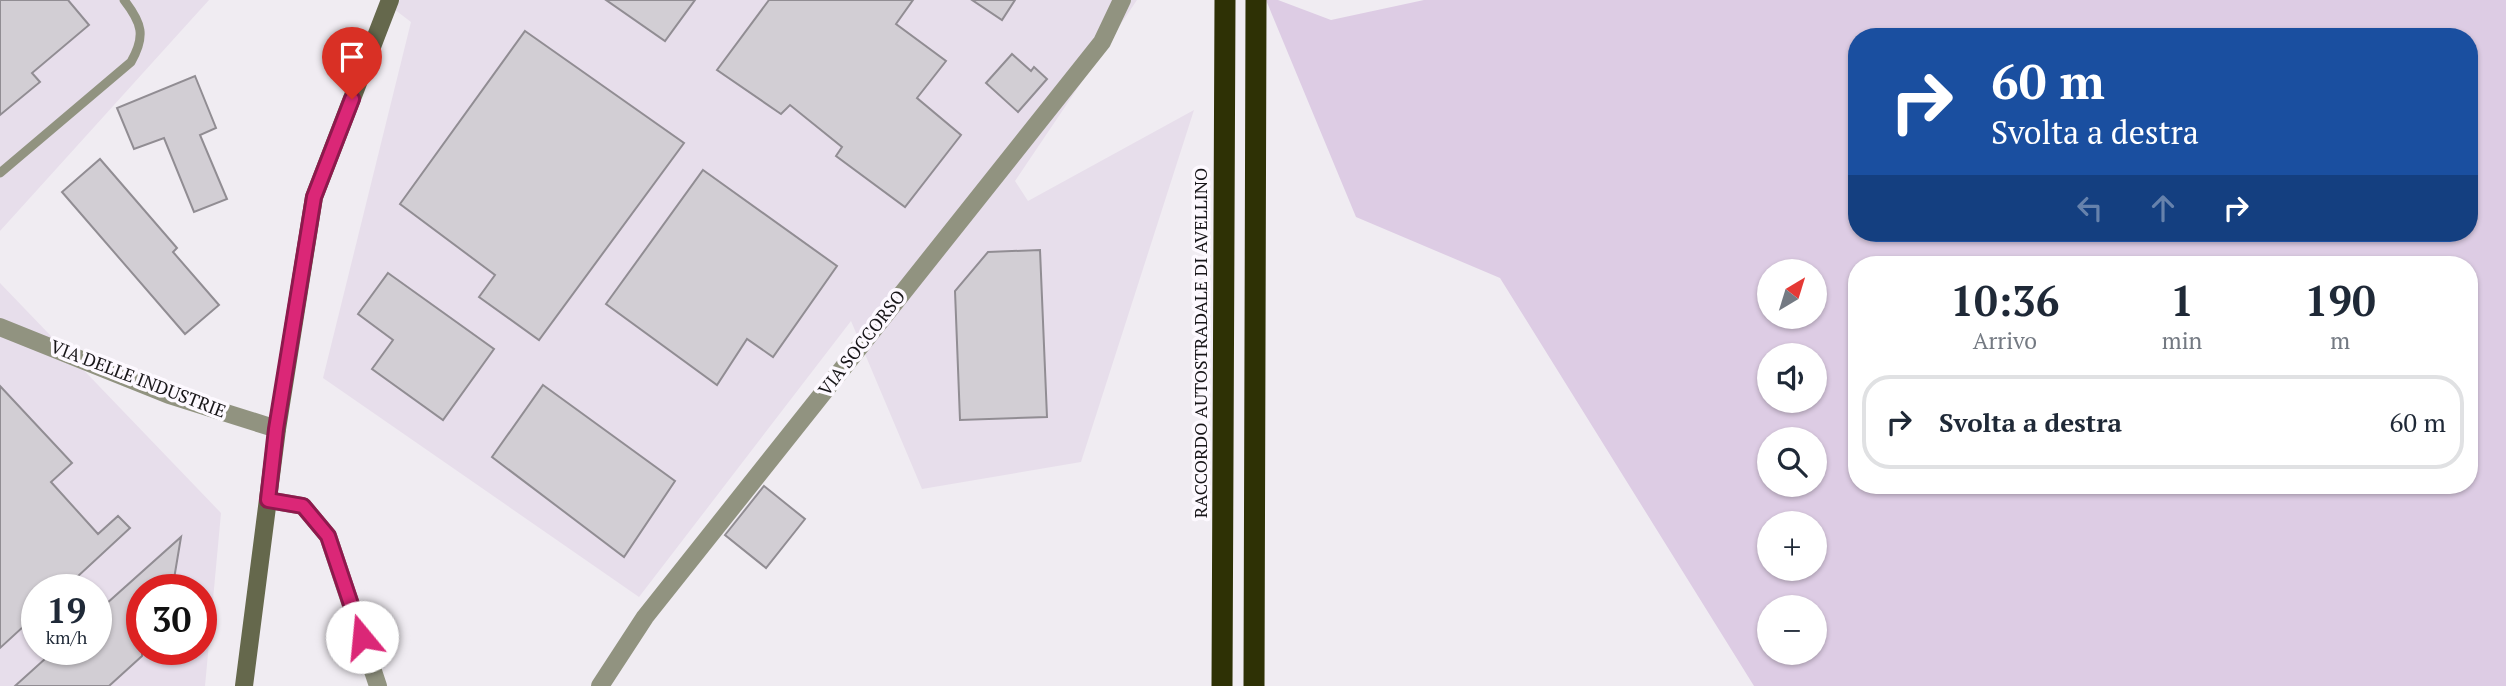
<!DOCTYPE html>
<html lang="it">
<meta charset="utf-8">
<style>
:root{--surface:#fff;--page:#f6f6f7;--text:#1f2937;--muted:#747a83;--line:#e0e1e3}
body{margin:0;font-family:"PT Serif",serif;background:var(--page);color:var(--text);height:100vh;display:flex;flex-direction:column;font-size:26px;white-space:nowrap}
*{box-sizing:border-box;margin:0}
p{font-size:23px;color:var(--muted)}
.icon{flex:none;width:38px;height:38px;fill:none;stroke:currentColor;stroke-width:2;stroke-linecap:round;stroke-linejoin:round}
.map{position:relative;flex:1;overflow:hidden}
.panel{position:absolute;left:1848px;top:256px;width:630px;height:238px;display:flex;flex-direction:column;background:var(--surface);border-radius:28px;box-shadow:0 2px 5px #0004}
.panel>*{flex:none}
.banner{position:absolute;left:1848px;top:28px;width:630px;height:214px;border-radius:28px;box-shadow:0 2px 5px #0004;background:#1a4fa0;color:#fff;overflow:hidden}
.needle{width:46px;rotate:38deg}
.tools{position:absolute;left:1757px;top:259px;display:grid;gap:14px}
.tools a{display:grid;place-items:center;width:70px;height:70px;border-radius:50%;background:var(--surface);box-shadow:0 2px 5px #0004;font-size:35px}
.speed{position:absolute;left:21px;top:574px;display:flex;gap:14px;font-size:35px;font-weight:700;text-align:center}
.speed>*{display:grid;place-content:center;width:91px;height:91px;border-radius:50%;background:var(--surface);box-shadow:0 2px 5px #0004;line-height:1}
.speed small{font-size:18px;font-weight:400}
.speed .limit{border:10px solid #d22;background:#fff;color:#111}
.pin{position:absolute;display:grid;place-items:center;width:60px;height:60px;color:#fff;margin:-72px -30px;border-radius:50% 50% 50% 0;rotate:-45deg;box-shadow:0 0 7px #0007}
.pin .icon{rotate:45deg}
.me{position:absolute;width:77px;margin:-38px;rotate:343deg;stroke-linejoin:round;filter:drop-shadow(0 0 5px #0008)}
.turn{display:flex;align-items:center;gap:24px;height:147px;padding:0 28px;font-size:32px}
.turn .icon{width:91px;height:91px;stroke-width:2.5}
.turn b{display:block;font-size:49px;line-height:60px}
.lanes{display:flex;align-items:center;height:66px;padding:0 28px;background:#0003;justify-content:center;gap:35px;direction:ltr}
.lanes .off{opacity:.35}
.eta{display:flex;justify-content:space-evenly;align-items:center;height:119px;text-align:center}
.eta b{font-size:42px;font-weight:600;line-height:49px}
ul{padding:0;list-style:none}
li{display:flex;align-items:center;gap:21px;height:94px;margin:0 14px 10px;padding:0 14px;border:4px solid var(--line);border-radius:28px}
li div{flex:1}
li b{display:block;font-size:26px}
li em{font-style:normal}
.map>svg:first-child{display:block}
.built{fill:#e7deeb;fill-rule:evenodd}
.green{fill:#ddcce4;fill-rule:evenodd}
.building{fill:#d2ced4;stroke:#918d93;stroke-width:2}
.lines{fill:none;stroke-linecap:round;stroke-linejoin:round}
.lane{stroke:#919380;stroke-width:9}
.street{stroke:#919380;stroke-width:18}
.secondary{stroke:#65684c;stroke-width:18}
.highway{stroke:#2e3105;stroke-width:21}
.route-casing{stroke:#8e194d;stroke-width:18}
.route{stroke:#db2777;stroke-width:12}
.labels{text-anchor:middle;stroke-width:7;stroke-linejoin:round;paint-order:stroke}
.street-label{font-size:18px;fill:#181619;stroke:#fdf9ff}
</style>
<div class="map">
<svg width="2506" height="686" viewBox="0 0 2506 686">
<rect width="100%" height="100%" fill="#f0ecf2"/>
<path class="built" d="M0,0h209l-209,231z
M382,0h755l-122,181 13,20 166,-91 -113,352 -159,27 -71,-168 -212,276 -316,-219 88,-356z
M0,283l221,230 -16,173h-205zM37,590h59v59h-59zM142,590h59v59h-59z"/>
<path class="green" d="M1266,0h12l53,20 93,-20h1082v686h-752l-254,-408 -144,-61zM1857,37h612v196h-612zM1857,264h612v221h-612zM1769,271h46v46h-46zM1769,355h46v46h-46zM1769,439h46v46h-46zM1769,523h46v46h-46zM1769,607h46v46h-46z"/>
<path class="building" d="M0,0h68l21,25 -57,48 8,9 -40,33z
M606,0h89l-30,41z
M769,0h144l-17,24 50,37 -29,37 44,37 -56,72 -69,-51 6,-9 -52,-42 -9,9 -64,-44z
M972,0h43l-13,20z
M525,31l159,112 -145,197 -60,-43 16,-22 -95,-71z
M1012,54l19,17 3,-4 13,12 -29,33 -32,-29z
M195,76l21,52 -16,7 27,64 -33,13 -30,-74 -30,11 -17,-41z
M100,159l77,89 -4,4 46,53 -34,29 -123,-142z
M703,170l134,96 -64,91 -26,-18 -30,46 -111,-81z
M1040,250l7,167 -87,3 -5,-129 33,-39z
M388,273l106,76 -51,71 -71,-51 21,-29 -35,-26z
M543,385l132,96 -51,76 -132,-100z
M0,386l72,77 -21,19 47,52 20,-18 12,12 -67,62h-26v24l-37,34z
M764,486l41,33 -39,49 -41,-33z
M181,537l-8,48 -5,5h-26v66l-33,30h-94l41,-37h40v-36z"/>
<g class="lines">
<path class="lane" d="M0,173l131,-111c15,-26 11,-39 -7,-62"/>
<path class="street" d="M0,327l169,68 108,34
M268,500l35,6 25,30 50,150
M600,686l45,-69 457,-575 20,-42"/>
<path class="secondary" d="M244,686l33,-257 37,-232 76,-197"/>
<path class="highway" d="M1222,686l3,-686
M1254,686l2,-686"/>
</g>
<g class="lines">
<g class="route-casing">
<path id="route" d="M352,99l-38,98 -38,232 -8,71 35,6 25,30 34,101"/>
</g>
<use href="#route" class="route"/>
</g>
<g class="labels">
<g class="street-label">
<text transform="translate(862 343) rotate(-52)" y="6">VIA SOCCORSO</text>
<text transform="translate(1201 343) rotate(-90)" y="6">RACCORDO AUTOSTRADALE DI AVELLINO</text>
<text transform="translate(138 379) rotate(21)" y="6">VIA DELLE INDUSTRIE</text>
</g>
</g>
</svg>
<div class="tools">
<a><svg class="needle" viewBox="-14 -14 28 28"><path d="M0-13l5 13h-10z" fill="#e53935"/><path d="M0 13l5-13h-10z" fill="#747a83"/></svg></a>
<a><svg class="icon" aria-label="sound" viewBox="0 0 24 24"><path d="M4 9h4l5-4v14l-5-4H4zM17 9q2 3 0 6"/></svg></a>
<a><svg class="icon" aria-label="search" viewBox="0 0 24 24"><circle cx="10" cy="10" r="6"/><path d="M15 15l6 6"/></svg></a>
<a>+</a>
<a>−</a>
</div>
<div class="speed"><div>19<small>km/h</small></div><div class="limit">30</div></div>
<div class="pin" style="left:352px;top:99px;background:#d93025"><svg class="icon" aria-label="arrive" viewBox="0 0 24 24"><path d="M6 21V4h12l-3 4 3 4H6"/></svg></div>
<svg class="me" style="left:362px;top:637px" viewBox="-20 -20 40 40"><circle r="19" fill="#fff"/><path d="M0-13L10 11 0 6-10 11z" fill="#db2777"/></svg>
<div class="banner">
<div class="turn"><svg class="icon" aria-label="right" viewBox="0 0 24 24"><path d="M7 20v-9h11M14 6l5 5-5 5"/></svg><div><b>60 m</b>Svolta a destra</div></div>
<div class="lanes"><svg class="icon off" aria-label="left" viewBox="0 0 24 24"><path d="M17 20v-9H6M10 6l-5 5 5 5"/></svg><svg class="icon off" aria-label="ahead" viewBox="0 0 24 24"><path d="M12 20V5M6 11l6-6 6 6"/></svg><svg class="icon" aria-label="right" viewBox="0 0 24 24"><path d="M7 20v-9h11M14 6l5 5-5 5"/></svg></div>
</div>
<section class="panel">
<div class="eta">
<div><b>10:36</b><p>Arrivo</p></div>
<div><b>1</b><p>min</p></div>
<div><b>190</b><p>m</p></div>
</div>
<ul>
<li><svg class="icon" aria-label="right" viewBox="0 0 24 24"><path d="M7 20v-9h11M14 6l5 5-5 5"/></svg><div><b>Svolta a destra</b></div><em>60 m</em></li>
</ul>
</section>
</div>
